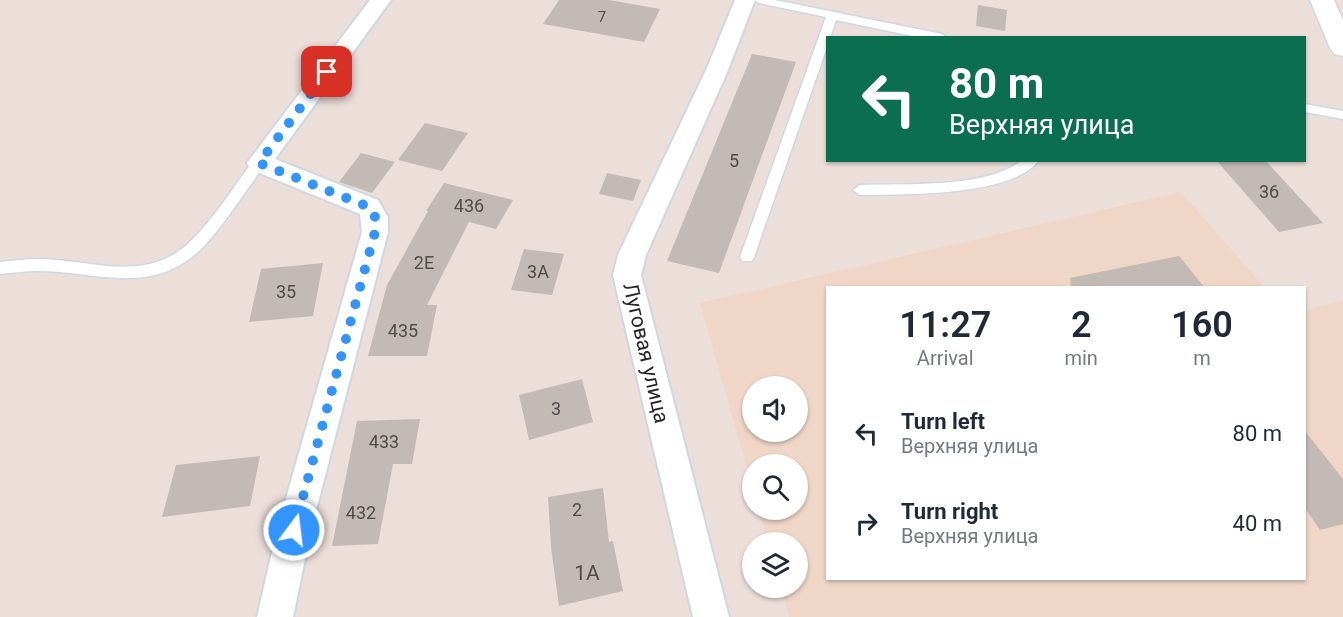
<!DOCTYPE html>
<meta charset="utf-8">
<style>
:root{--surface:#fff;--page:#f6f6f7;--text:#1f2937;--muted:#747a83}
body{margin:0;font-family:Roboto,sans-serif;background:var(--page);color:var(--text);height:100vh;display:flex;flex-direction:column;font-size:22px;white-space:nowrap}
*{box-sizing:border-box;margin:0}
p{font-size:20px;color:var(--muted)}
.icon{flex:none;width:33px;height:33px;fill:none;stroke:currentColor;stroke-width:2;stroke-linecap:round;stroke-linejoin:round}
.map{position:relative;flex:1;overflow:hidden}
.side{position:absolute;left:826px;top:286px;width:480px;height:294px;display:flex;flex-direction:column;background:var(--surface);border-radius:0px;box-shadow:0 2px 4px #0004}
.side>*{flex:none}
.banner{position:absolute;left:826px;top:36px;width:480px;height:126px;border-radius:0px;box-shadow:0 2px 4px #0004;background:#0b6e4f;color:#fff;overflow:hidden}
.controls{position:absolute;left:742px;top:376px;display:grid;gap:12px}
.controls a{display:grid;place-items:center;width:66px;height:66px;border-radius:50%;background:var(--surface);box-shadow:0 2px 4px #0004;font-size:30px}
.pin{position:absolute;display:grid;place-items:center;width:51px;height:51px;color:#fff;margin:-26px;border-radius:12px;box-shadow:0 3px 9px #0006}
.me{position:absolute;width:66px;margin:-33px;rotate:15deg;stroke-linejoin:round;filter:drop-shadow(0 0 4px #0008)}
.turn{display:flex;align-items:center;gap:21px;height:126px;padding:0 24px;font-size:27px}
.turn .icon{width:78px;height:78px;stroke-width:2.5}
.turn b{display:block;font-size:42px;line-height:51px}
.eta{display:flex;justify-content:space-evenly;align-items:center;height:102px;text-align:center}
.eta b{font-size:36px;font-weight:600;line-height:42px}
ul{padding:0;list-style:none}
li{display:flex;align-items:center;gap:18px;height:90px;padding:0 24px}
li div{flex:1}
li b{display:block;font-size:22px}
li em{font-style:normal}
.map>svg:first-child{display:block}
.education{fill:#efd6c7;fill-rule:evenodd}
.building{fill:#c3bab5}
.lines{fill:none;stroke-linecap:round;stroke-linejoin:round}
.lane-casing{stroke:#ced8e2;stroke-width:3}
.street-casing{stroke:#ced8e2;stroke-width:4}
.secondary-casing{stroke:#ced8e2;stroke-width:3}
.lane{fill:#fff;fill-rule:evenodd}
.street{fill:#fff;fill-rule:evenodd}
.secondary{fill:#fff;fill-rule:evenodd}
.route{stroke:#3294ff;stroke-width:10;stroke-dasharray:0 18}
.labels{text-anchor:middle;stroke-width:6;stroke-linejoin:round;paint-order:stroke}
.far-number-label{font-size:15px;fill:#4f4c4b}
.number-label{font-size:18px;fill:#4f4c4b}
.street-label{font-size:21px;fill:#282828;stroke:#fff}
.near-number-label{font-size:21px;fill:#4f4c4b}
</style>
<div class="map">
<svg width="1343" height="617" viewBox="0 0 1343 617">
<rect width="100%" height="100%" fill="#ecded9"/>
<path class="education" d="M1181,192l84,96h-437v291h477v-269l38,-9v316h-554l-8,-29h17v-45h-30l-9,-33h39v-45h-45v25l-53,-187zM753,387h45v45h-45z"/>
<path class="building" d="M559,0h50l51,9 -16,33 -101,-18z
M978,5l29,5 -2,21 -29,-5z
M752,54l44,8 -77,211 -52,-12z
M425,123l43,10 -26,38 -44,-11z
M361,153l34,9 -23,31 -33,-11z
M1216,160h49l58,63 -44,9z
M607,173l34,7 -8,21 -34,-7z
M444,183l69,17 -17,29 -27,-7 -42,83h10l-10,51h-59l19,-71 41,-74h-2z
M524,249l40,5 -12,41 -41,-5z
M1179,256l26,32h-134l-1,-10z
M323,263l-10,53 -64,6 12,-53z
M582,379l11,43 -64,18 -10,-45z
M420,419l-8,45h-19l-15,80 -46,2 25,-125z
M1305,431l38,48v45l-23,6 -15,-22z
M260,456l-10,50 -88,11 14,-52z
M603,488l6,54 4,-1 10,50 -64,15 -8,-59 -3,-50z"/>
<g class="lines">
<g class="lane-casing">
<path id="lane" d="M754,0h21l167,34 5,4h-25l-86,-18 -6,18h-2v6l-74,213 -2,4h-10l-2,-4 86,-240 -67,-14z
M1305,104l38,7v8l-38,-7z
M259,158l5,2 2,3 -2,3c-20,27 -39,58 -61,81 -50,51 -106,24 -166,24 -12,0 -25,2 -37,3v-12c12,-1 24,-3 37,-3 56,0 110,27 156,-20 23,-23 41,-53 61,-79z
M1023,160h16c-26,37 -136,34 -179,35l-7,-5 7,-5c47,-2 125,4 163,-25z"/>
</g>
<g class="street-casing">
<path id="street" d="M370,0h21l-116,159 103,41 10,17v15l-77,298 -18,87h-36l20,-87 85,-298 -2,-18 -110,-45 -3,-6z
M735,0h20l-27,70 -82,185 -5,20 88,342h-36l-80,-342 5,-20 88,-185z"/>
</g>
<g class="secondary-casing">
<path id="secondary" d="M1310,0h24l9,20v36l-9,-2 -4,-6z"/>
</g>
<use href="#lane" class="lane"/>
<use href="#street" class="street"/>
<use href="#secondary" class="secondary"/>
</g>
<g class="lines">
<path class="route" d="M294,530l81,-298v-15l-6,-10 -110,-44 68,-91"/>
</g>
<g class="labels">
<g class="far-number-label">
<text x="602" y="22">7</text>
</g>
<g class="number-label">
<text x="734" y="167">5</text>
<text x="1269" y="198">36</text>
<text x="469" y="212">436</text>
<text x="424" y="269">2Е</text>
<text x="538" y="278">3А</text>
<text x="286" y="298">35</text>
<text x="403" y="337">435</text>
<text x="556" y="415">3</text>
<text x="384" y="448">433</text>
<text x="577" y="516">2</text>
<text x="361" y="519">432</text>
</g>
<g class="street-label">
<text transform="translate(646 353) rotate(77)" y="7">Луговая улица</text>
</g>
<g class="near-number-label">
<text x="587" y="580">1А</text>
</g>
</g>
</svg>
<div class="controls">
<a><svg class="icon" aria-label="sound" viewBox="0 0 24 24"><path d="M4 9h4l5-4v14l-5-4H4zM17 9q2 3 0 6"/></svg></a>
<a><svg class="icon" aria-label="search" viewBox="0 0 24 24"><circle cx="10" cy="10" r="6"/><path d="M15 15l6 6"/></svg></a>
<a><svg class="icon" aria-label="layers" viewBox="0 0 24 24"><path d="M12 4l9 5-9 5-9-5zM3 14l9 5 9-5"/></svg></a>
</div>
<div class="pin" style="left:327px;top:72px;background:#d93025"><svg class="icon" aria-label="arrive" viewBox="0 0 24 24"><path d="M6 21V4h12l-3 4 3 4H6"/></svg></div>
<svg class="me" style="left:294px;top:530px" viewBox="-20 -20 40 40"><circle r="17" fill="#3294ff" stroke="#fff" stroke-width="3"/><path d="M0-11L8 9 0 5-8 9z" fill="#fff"/></svg>
<div class="banner">
<div class="turn"><svg class="icon" aria-label="left" viewBox="0 0 24 24"><path d="M17 20v-9H6M10 6l-5 5 5 5"/></svg><div><b>80 m</b>Верхняя улица</div></div>
</div>
<section class="side">
<div class="eta">
<div><b>11:27</b><p>Arrival</p></div>
<div><b>2</b><p>min</p></div>
<div><b>160</b><p>m</p></div>
</div>
<ul>
<li><svg class="icon" aria-label="left" viewBox="0 0 24 24"><path d="M17 20v-9H6M10 6l-5 5 5 5"/></svg><div><b>Turn left</b><p>Верхняя улица</p></div><em>80 m</em></li>
<li><svg class="icon" aria-label="right" viewBox="0 0 24 24"><path d="M7 20v-9h11M14 6l5 5-5 5"/></svg><div><b>Turn right</b><p>Верхняя улица</p></div><em>40 m</em></li>
</ul>
</section>
</div>
